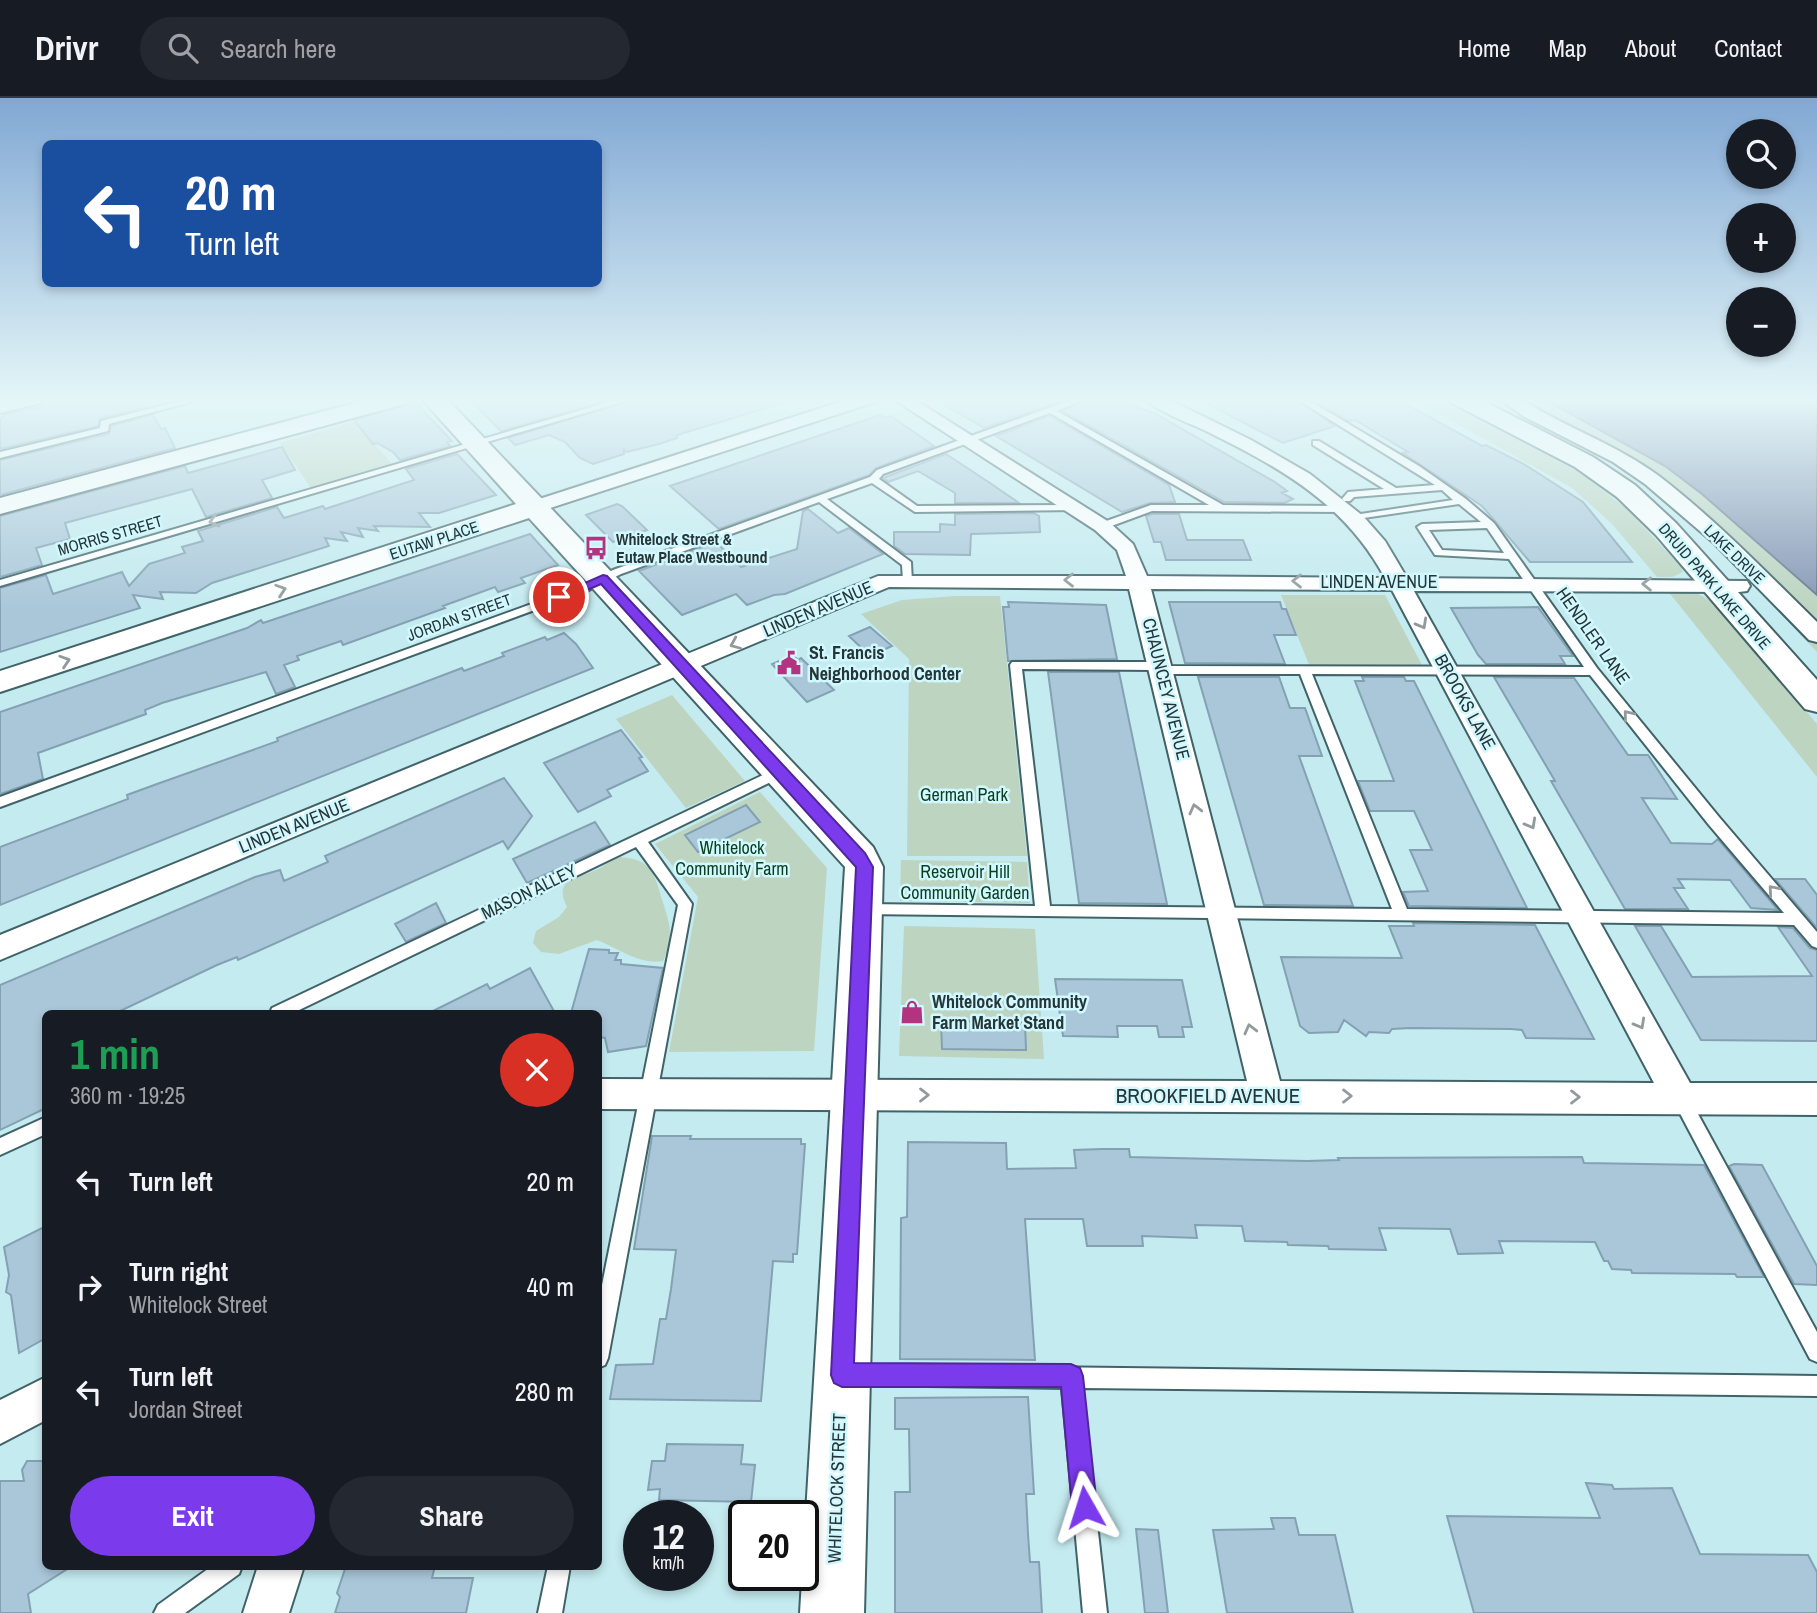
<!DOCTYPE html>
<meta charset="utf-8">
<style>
:root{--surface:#171b24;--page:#242831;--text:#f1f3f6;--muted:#9ea1a6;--line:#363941;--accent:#7c3aed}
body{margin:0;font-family:"Archivo Narrow",sans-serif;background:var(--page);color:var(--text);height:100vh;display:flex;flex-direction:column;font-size:26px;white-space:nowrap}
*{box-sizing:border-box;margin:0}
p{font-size:23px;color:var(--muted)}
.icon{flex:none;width:38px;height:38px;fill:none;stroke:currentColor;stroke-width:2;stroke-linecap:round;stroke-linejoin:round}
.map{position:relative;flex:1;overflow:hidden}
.sheet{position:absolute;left:42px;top:912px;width:560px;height:560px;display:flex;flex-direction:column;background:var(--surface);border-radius:10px;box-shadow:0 4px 10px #0003}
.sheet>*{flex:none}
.hud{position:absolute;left:42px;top:42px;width:560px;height:147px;border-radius:10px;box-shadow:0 4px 10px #0003;background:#1a4fa0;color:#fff;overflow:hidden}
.controls{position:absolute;left:1726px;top:21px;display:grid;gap:14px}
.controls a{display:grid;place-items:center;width:70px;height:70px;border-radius:50%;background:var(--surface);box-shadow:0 4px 10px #0003;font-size:35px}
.speed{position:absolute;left:623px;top:1402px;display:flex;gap:14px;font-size:35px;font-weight:700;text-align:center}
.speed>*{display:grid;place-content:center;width:91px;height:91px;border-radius:50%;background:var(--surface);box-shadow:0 4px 10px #0003;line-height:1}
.speed small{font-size:18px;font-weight:400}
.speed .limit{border:4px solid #111;border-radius:10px;background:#fff;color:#111}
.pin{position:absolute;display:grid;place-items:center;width:60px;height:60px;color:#fff;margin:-30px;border:4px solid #fff;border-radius:50%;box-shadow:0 2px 7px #0007}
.me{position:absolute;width:77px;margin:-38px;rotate:354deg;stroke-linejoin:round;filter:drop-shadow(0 0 5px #0008)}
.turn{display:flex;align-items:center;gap:24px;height:147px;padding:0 28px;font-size:32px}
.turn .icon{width:91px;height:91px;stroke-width:2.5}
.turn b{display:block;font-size:49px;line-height:60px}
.round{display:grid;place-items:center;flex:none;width:74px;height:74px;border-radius:37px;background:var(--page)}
.overview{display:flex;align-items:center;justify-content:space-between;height:119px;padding:0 28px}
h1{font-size:42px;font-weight:700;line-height:52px;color:#1e9e55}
.cta{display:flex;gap:14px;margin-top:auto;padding:14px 28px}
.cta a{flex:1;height:80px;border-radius:42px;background:var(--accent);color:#fff;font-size:28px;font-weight:700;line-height:80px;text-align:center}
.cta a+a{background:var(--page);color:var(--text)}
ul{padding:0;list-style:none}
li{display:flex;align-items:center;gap:21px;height:105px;padding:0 28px}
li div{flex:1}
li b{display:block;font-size:26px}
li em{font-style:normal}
header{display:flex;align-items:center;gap:42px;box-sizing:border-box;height:98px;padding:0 35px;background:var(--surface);border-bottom:2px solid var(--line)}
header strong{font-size:33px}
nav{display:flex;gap:38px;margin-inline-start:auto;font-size:24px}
.search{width:490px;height:63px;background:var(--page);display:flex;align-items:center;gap:18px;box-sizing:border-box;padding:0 24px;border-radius:38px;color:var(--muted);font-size:26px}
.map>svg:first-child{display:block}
.green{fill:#bdd4c1}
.water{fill:#8797b5;stroke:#6a7a8f;stroke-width:2}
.building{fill:#aac7d9;stroke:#84a1b3;stroke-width:2}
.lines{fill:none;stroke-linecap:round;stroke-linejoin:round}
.lane-casing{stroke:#406368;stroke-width:4}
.street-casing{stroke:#406368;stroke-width:4}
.secondary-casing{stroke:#406368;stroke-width:4}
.lane{fill:#fff;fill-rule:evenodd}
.street{fill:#fff;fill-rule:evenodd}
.secondary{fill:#fff;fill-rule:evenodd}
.oneway{stroke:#929a9b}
.route{fill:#7c3aed;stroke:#51269a;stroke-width:2}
.labels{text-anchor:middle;stroke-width:5;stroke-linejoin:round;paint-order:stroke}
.far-street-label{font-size:16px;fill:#263537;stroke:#d1f8fe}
.far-poi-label{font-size:16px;font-weight:bold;fill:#263537;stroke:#d1f8fe;text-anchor:start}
.street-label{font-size:18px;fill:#263537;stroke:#d1f8fe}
.poi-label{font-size:18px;font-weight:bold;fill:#263537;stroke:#d1f8fe;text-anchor:start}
.park-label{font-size:18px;fill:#0a3e1d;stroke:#d1f8fe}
.near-street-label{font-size:21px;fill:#263537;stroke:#d1f8fe}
</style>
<header>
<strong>Drivr</strong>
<div class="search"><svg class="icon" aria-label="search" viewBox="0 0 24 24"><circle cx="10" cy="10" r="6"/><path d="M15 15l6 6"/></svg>Search here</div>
<nav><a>Home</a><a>Map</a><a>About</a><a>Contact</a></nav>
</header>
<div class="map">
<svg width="1817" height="1515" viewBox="0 0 1817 1515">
<rect width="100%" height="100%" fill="#c4ebf0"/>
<path class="green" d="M1411,300h29l139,74 48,37 54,58 2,5 -11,5h-15l-45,-53 -40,-36z
M1486,300h331v254c-56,-58 -110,-124 -176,-170 -49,-34 -103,-57 -155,-84z
M355,323l37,43 -81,24 -31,-45z
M1667,492l31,4 17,9 102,121v53z
M1281,497h104l38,72h-113z
M955,498h45l27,260h-120l2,-197 -48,-45 41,-14z
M672,597l73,86 -59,27 -70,-89z
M760,694l67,76 -13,183 -145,1 29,-155 -43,-53z
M620,759c27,2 33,11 40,36 8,27 16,39 3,68 -24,4 -45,-13 -66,-21l-38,14 -18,-2 -8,-9 3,-12 23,-14 8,-10c-16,-32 17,-29 33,-39 7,-4 11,-8 20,-11z
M901,762l126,2 3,41 -130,-2z
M904,828l131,3 9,130 -145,-3z"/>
<path class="water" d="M1542,300h275v197l-115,-101 -37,-28z"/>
<path class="building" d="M64,300h80l5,8 -49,12 -2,8 -98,23v-30l6,-5 31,-6z
M468,300h146l-113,33z
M639,300h143l1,5 -106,32v3l-18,6 -32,8 -3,-2v4l-31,10 -13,-6 -15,-16 -16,-7 -34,10 -7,-7z
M933,300h77l7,4 12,-4h39l-84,30z
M1090,300h19l45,15 121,69 12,9 -5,2 11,6 -9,4 -60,-1 -161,-91z
M1196,300h97l42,28 -52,17z
M1310,300h85l87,48 4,-1 38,19 59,38 49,60h-102l-48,-56 -79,-53 5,-1 -53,-32 -6,1z
M412,305l5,1 35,37 -5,1 3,4 -50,14 -7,-8 -16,-9 -4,1 -19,-24z
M153,317l8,14 4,-1 10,20 -175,47v-35l109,-26 2,-8z
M880,317l5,3 6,-2 43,30 -58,22 -7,7 -150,54 -49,-43z
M1050,318l119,69 6,17 -25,1 -28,9 -126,-76z
M282,349l13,23 -33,10 10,18 -66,19 -14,-28 -127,34 5,16 -34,9 6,17 -42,12v-61l185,-50 3,7z
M457,356l39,41 -57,18h-20l11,14 -56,-1 4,5 -20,-3 5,9 -22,-5 6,9 -22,-3 4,8 -117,37 -16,10 -36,-1 3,7 -30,-4 7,13 -140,44v-64l46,-13 7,19 69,-22 7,14 20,-22 36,-11 -3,-6 21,-6 -5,-10 79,-24 7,11 39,-12 2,3 89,-29 -8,-11z
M946,356l44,29 29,20h-64v-10l-37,-22 -30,11 -5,-4z
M617,406l5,2 25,24 -34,12 -27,-27z
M808,411l30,24 11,-5 34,26 -98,40 -11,1 -27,10 -11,-11 -54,21 -43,-44 77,-29 25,25 56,-18 6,-38z
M1034,415l5,3 1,16 -69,2 -1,21 -65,-1 -11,-8v-14h46v-8l15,1v-11z
M1152,416h27l8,26h56l8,20h-85l-5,-18h-7l-8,-26z
M530,436l28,31 -37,13 4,5 -27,9 -3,-5 -52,19 2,2 -102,37 -2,-4 -44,15 2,4 -15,5 11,22 -19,7 -10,-22 -104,31 -17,7 1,4 -108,39 5,26 -43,15v-82l247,-84 14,-8 2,3z
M1008,504l98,3 11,54 -109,2 -5,-54h6z
M1169,504h111l2,7h4l10,26h-22l11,29 -100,-1z
M1538,509l35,49h-13l5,8h-79l-8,-9 -27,-47z
M870,529l22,19 -22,10 -21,-20z
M564,535l12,11 17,24 -593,237v-58l128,-48 -1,-4 30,-11 121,-43 -1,-3 185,-70 2,3 40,-15 -2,-3 43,-16 2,3z
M793,557l5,5 3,-2 33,32 -27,12 -35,-38z
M1048,574h71l48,232 -88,-1z
M1198,579h81l11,31h15l17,48h-23l54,150 -89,-1z
M1362,579h42l2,4h8l113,227 -118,-2 -6,-14 25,-1 -18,-41h22l-18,-39h-44l-12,-30h36l-39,-100h9z
M1494,579l80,1 54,77h20l29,44 -35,-1 29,45 41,1 6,-5 60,71 -27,-2 -21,-28 -52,-1 6,9h-10l14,21h-63l-74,-128h4z
M621,632l21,27 -3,1 9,13 -41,19 4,6 -33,16 -34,-49z
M504,680l28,38 -24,33 -5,-8 -265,119 -1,-3 -20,8 -101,48h-70v95l-46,22v-145l255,-108 25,-7 4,11 44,-19 -3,-6z
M746,707l14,17 -62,30 -13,-17z
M595,724l15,23 -83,38 -14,-24z
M1775,781h30l12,16v33z
M436,805l10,20 -40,19 -11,-18z
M1413,825l122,2 59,114 -68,-1 -4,-8 -11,-1 -101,-1 -18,1 -3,4 -20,-1 -3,4 -22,-16 -6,12 -29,1 -9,-7 -19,-69 121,1 -13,-32h25z
M1635,828h26l31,51 120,-1 -34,-49 15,1 17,20 7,2v91l-116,-1z
M589,851l20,1v3h9l-3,7h6v4l42,4 -17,78 -38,6 -3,-14 -7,-1v-24h-27z
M530,870l25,45h-126l58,-29 3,5z
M1055,881l127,1 10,47h-10l2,10h-25l-2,-11h-40l1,11 -55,-1z
M941,923l84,1 1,28 -84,-1z
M652,1038h39l-1,3h111v5h4l-8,110h-4v8l-20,-1 -12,140 -151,-2 6,-34 37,-1 7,-45h6l5,-30 5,-39 -42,-1z
M908,1044l98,1 1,26 69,-1 -2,-18 28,-1h27l1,8 177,4 32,-1 -1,-2 244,-1 2,6 120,2 60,112h-27l-2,-3 -103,-1 -1,-3 -19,-1 -4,-8h-4l-9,-19 -96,-1 4,12 -45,1 -8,-25 -71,-1 7,22 -57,-1 -1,-3 -40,-1 -1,-3 -42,-1 -3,-15 -47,-1 2,13 -55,-2 1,10h-56l-4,-27h-58l10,141 -135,-1 1,-141 6,-1z
M1734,1066l28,1 55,101v19l-23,-1 -65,-118z
M46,1128v112l-27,15 -8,-58 -5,-3 3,-17 -5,-28z
M1028,1299l6,97h-8l2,40 2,28h9l3,51h-147v-121h15l-1,-63h-14v-31z
M667,1346l76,1 -2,19 14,1 -4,37 -92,-2 1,-11 -12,1 4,-29h13z
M27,1363h19v105h26l-44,28 3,19h-31v-132h24l-2,-11z
M1586,1385l26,2 2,4 58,-1 28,66 108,1 9,17v41h-343l-27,-97 153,2z
M1271,1420h24l4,17h36l18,78h-126l-14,-83 61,-1z
M1136,1431l22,1 10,83h-23z
M346,1468h89l-3,12h41l-7,35h-131l5,-16 -3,-4z"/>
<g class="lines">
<g class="lane-casing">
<path id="lane" d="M192,300h14l-97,26 -1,7 -108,27v-6l100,-24 1,-7z
M623,300h13l-636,188v-6z
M1076,300h12l-31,13 166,94 120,1 5,3 -5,3 -191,-1 -46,17h-8v-4l53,-19h58l-159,-92 -167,61 -4,5 38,27 158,-1 5,3 -2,2 -163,2 -43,-29 -45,16 84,63 1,21 -4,1 -5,-3 -1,-16 -83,-63 -198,72 -32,16 -589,217v-10l581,-211 32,-16 257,-93 7,-7z
M1295,300h10l114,68 47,33 28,24 103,145 122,149 98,115v16l-5,-2 -18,-21 -935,-11 -2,-4 2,-4 5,-2 171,2 -25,-241 2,-3h148l6,4 418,1 -75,-108 -74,-4 -18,-28 5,-3 59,-2 -22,-18 -109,16v-4l4,-1 99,-15 -11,-10 -88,7 -4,4h-6l-2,-2 6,-7 36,-3 -71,-44v-4h6l77,47 39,-3zM1487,430l17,25 -62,-3 -13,-20zM1022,571l133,1 6,4h139l92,235 -342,-3zM1312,576l278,1 119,150 75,88 -377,-4z
M780,669l6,5 -1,3 -137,67 44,62 -84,454 -3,7 -7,3v-63l80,-400 -42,-58 -343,166h-23l2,-5z
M1681,993l6,3 130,238v30l-7,-3 -135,-255 -2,-5 2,-5z
M46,1019v17l-46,21v-17z
M852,1267l965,11v20l-735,-8 25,225h-24l-21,-225 -210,-3 -7,-3 -3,-7 3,-7z
M212,1468h30l-3,8 -54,39h-31l4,-8z
M548,1468h22l-8,47h-24z"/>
</g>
<g class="street-casing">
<path id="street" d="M852,300h25l-2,4 -334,109 -7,2 -10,-6 3,-4z
M892,300h20l197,124 24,22 14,32 238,2c-40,-75 -106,-111 -179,-147 -16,-8 -51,-20 -61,-33h21l85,42 59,34 53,42 22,25 22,37 340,3 3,5 -3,5 -8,1 -325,-1 276,492h127v32l-1219,-6v-30l649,2 -118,-492 -240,-2 -889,373v-25l878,-359h248l-9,-26 -22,-20zM1151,491l241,1 262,493 -374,-2z
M1499,300h20c45,29 97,46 140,78 57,44 107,96 158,146v20l-8,-2 -94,-96 -70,-60 -32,-22 -90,-46z
M46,1279v43l-46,24v-44z
M258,1468h46l-15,47h-46z"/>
</g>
<g class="secondary-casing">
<path id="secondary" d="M45,300l-4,5 -41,10v-14z
M373,300h39l-4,5 -408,111v-16z
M421,300h25l427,449 10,20 -19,746h-64l45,-746 -316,-349 -529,174v-21l516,-167z
M1448,300h30l115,59 42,28 41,38 141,157v32l-12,-3 -149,-174 -39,-38 -42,-30 -123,-64z"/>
</g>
<use href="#lane" class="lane"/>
<use href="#street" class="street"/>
<use href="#secondary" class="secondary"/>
</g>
<defs><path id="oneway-chevron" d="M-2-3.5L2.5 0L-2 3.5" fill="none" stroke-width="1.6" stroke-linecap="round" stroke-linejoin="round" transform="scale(1.75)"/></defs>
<g class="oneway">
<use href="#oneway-chevron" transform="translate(214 423) rotate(164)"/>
<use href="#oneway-chevron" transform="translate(1069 482) rotate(180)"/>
<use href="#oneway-chevron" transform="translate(1297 483) rotate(-180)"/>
<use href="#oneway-chevron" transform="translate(1647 486) rotate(-179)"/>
<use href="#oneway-chevron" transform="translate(281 492) rotate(-18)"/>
<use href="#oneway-chevron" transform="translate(1422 526) rotate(61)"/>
<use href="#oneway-chevron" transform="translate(735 546) rotate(157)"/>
<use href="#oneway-chevron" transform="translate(65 563) rotate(-18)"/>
<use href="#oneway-chevron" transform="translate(1628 617) rotate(-129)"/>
<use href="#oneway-chevron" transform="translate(1195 711) rotate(-104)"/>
<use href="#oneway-chevron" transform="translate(1531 726) rotate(61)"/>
<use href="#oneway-chevron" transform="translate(1773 792) rotate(-131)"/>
<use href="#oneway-chevron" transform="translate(1640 926) rotate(61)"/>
<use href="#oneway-chevron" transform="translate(1250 931) rotate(-104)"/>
<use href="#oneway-chevron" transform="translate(924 997)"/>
<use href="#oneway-chevron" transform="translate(1347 998)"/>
<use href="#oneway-chevron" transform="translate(1575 999)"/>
</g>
<linearGradient id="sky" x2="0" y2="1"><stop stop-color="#81a8d4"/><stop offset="0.59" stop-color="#e4f6f8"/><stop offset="1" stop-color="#e4f6f8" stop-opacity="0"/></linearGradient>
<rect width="1817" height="512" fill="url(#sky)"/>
<path class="route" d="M603,477l4,1 258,277 8,14 -19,496 217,1 9,4 3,8 14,131 -4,9 -8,4 -9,-4 -4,-9 -11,-120h-219l-8,-4 -3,-8 25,-508 -255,-283 -37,16 -5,1 -6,-4z"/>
<defs>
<g id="bus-bare" transform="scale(1.89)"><path d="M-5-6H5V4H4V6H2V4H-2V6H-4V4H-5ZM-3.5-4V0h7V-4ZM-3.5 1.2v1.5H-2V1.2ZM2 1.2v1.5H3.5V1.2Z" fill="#b23380" stroke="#d1f8fe" stroke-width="2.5" paint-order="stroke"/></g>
<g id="civic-bare" transform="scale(1.89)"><path d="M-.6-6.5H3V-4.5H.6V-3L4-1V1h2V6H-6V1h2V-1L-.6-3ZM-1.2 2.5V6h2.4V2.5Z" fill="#b23380" stroke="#d1f8fe" stroke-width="2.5" paint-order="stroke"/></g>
<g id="shop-bare" transform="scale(1.89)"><path d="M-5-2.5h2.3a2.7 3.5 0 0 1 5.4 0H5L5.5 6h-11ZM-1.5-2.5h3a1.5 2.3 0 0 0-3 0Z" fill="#b23380" stroke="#d1f8fe" stroke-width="2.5" paint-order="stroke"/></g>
</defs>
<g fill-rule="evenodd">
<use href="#bus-bare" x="596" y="450"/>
<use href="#civic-bare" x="789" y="565"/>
<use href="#shop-bare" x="912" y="914"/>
</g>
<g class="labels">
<g class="far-street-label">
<text transform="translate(110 437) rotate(-16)" y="6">MORRIS STREET</text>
<text transform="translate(434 442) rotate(-18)" y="6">EUTAW PLACE</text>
<text transform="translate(1735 456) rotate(44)" y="6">LAKE DRIVE</text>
<text transform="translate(1715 488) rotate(49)" y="6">DRUID PARK LAKE DRIVE</text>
<text transform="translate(459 519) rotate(-20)" y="6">JORDAN STREET</text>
</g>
<g class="far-poi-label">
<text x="616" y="447">Whitelock Street &amp;<tspan x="616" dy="18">Eutaw Place Westbound</tspan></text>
</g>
<g class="street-label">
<text x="1379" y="490">LINDEN AVENUE</text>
<text transform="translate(818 511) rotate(-23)" y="6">LINDEN AVENUE</text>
<text transform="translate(1593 538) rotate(55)" y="6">HENDLER LANE</text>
<text transform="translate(1166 591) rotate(76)" y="6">CHAUNCEY AVENUE</text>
<text transform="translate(1465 604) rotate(61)" y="6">BROOKS LANE</text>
<text transform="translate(294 728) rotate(-22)" y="6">LINDEN AVENUE</text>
<text transform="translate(529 794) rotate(-26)" y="6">MASON ALLEY</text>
<text transform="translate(837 1390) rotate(-88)" y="6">WHITELOCK STREET</text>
</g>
<g class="poi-label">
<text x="809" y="561">St. Francis<tspan x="809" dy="21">Neighborhood Center</tspan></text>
<text x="932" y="910">Whitelock Community<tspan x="932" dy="21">Farm Market Stand</tspan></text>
</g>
<g class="park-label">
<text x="964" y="703">German Park</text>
<text x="732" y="756">Whitelock<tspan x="732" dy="21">Community Farm</tspan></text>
<text x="965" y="780">Reservoir Hill<tspan x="965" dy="21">Community Garden</tspan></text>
</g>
<g class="near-street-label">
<text x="1208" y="1005">BROOKFIELD AVENUE</text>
</g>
</g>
</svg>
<div class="controls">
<a><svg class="icon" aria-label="search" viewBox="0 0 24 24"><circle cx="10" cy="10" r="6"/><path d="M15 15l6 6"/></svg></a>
<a>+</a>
<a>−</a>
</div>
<div class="speed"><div>12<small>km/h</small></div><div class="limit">20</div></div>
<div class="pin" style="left:559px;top:499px;background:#d93025"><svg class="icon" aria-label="arrive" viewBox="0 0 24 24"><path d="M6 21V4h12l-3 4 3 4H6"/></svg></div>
<svg class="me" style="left:1085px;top:1409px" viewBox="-20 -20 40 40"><path d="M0-17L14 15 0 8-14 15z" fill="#7c3aed" stroke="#fff" stroke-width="4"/></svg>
<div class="hud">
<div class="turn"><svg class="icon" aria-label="left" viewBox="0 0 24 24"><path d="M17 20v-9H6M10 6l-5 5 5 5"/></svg><div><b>20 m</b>Turn left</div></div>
</div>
<section class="sheet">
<div class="overview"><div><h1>1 min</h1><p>360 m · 19:25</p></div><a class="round" style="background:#d93025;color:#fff"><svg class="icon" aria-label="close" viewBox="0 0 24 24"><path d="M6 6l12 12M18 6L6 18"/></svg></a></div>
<ul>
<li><svg class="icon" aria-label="left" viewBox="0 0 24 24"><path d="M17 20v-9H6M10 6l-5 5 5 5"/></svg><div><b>Turn left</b></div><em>20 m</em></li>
<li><svg class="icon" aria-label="right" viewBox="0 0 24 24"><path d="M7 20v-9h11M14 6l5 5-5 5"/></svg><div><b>Turn right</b><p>Whitelock Street</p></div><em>40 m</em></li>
<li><svg class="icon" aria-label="left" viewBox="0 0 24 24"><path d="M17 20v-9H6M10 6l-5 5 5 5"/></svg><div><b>Turn left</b><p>Jordan Street</p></div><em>280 m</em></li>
</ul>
<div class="cta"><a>Exit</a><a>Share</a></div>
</section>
</div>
